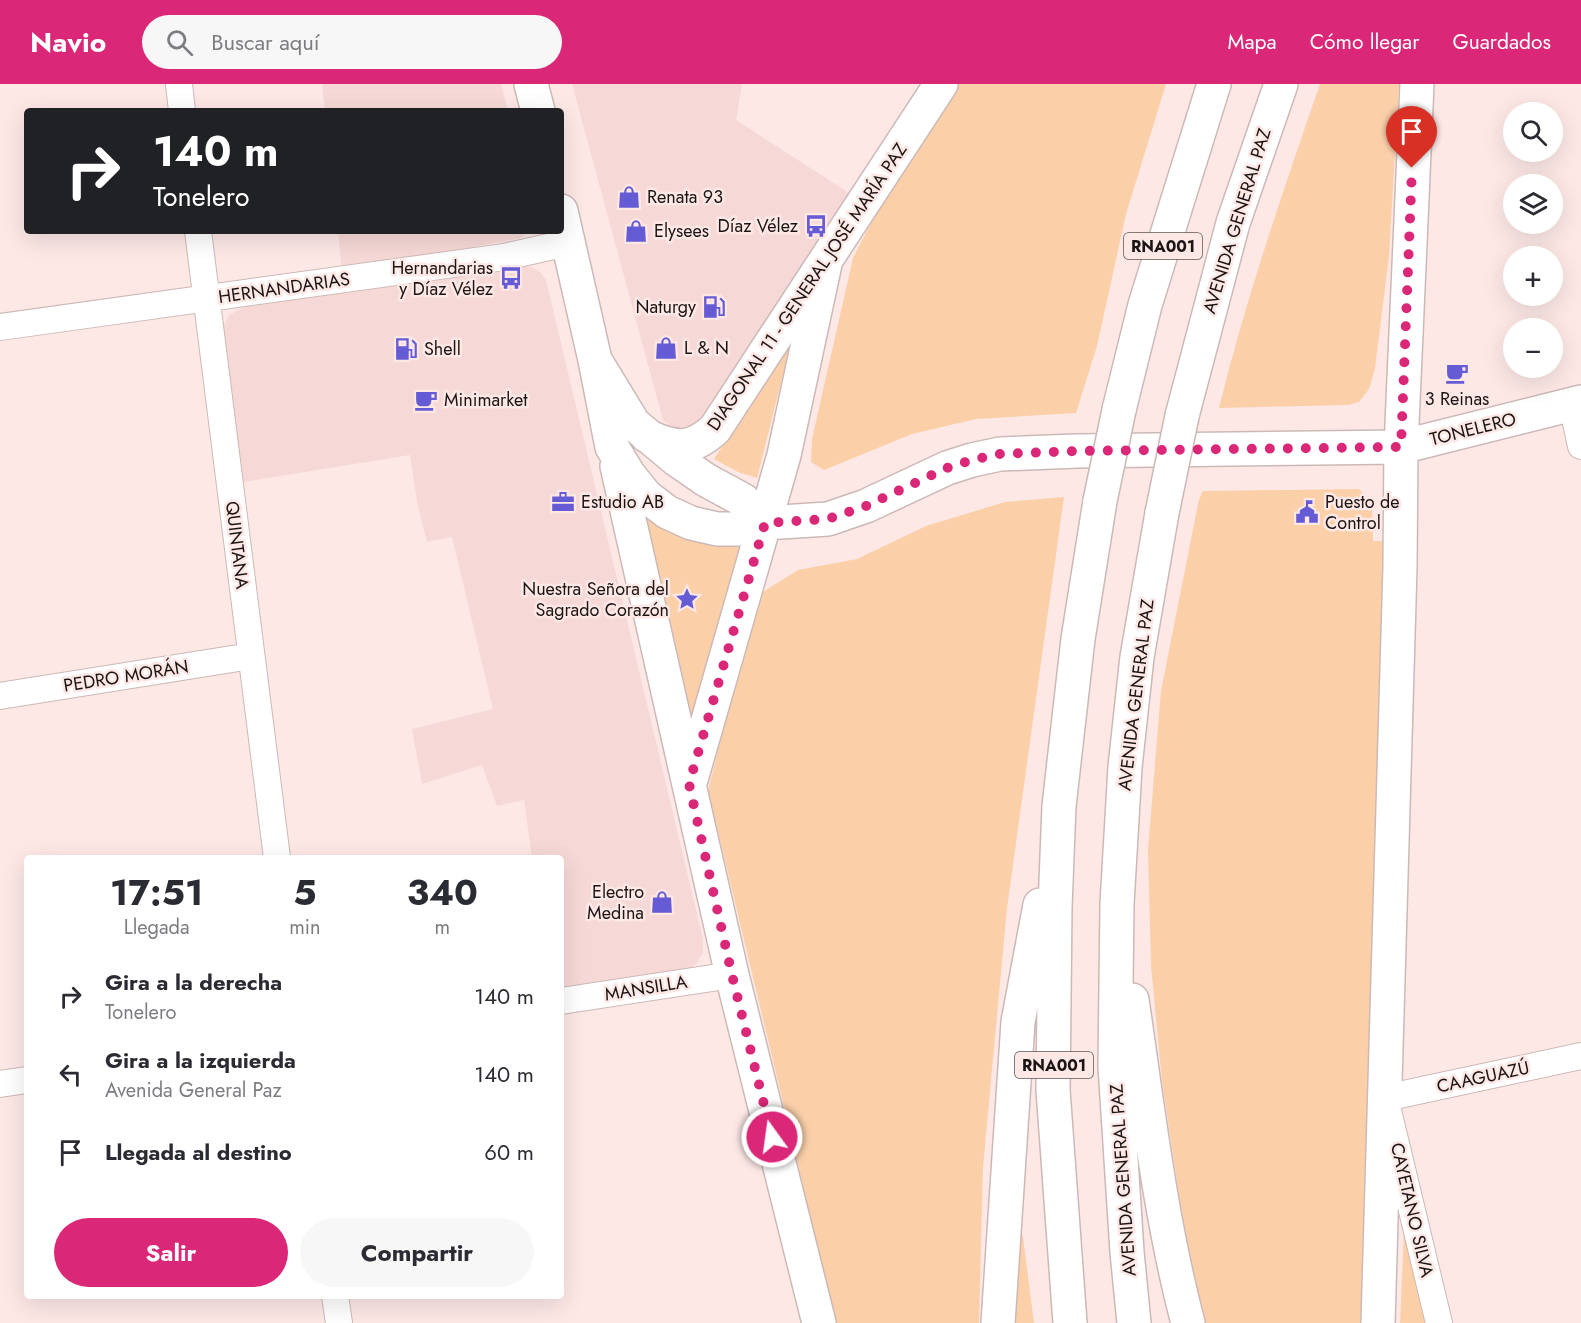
<!DOCTYPE html>
<html lang="es">
<meta charset="utf-8">
<style>
:root{--surface:#fff;--page:#f7f7f7;--text:#2b2b33;--muted:#7c7c81;--accent:#db2777}
body{margin:0;font-family:Jost,sans-serif;background:var(--page);color:var(--text);height:100vh;display:flex;flex-direction:column;font-size:22px;white-space:nowrap}
*{box-sizing:border-box;margin:0}
p{font-size:20px;color:var(--muted)}
.icon{flex:none;width:33px;height:33px;fill:none;stroke:currentColor;stroke-width:2;stroke-linecap:round;stroke-linejoin:round}
.map{position:relative;flex:1;overflow:hidden}
.panel{position:absolute;left:24px;top:771px;width:540px;height:444px;display:flex;flex-direction:column;background:var(--surface);border-radius:6px;box-shadow:0 6px 24px #0002}
.panel>*{flex:none}
.hud{position:absolute;left:24px;top:24px;width:540px;height:126px;border-radius:6px;box-shadow:0 6px 24px #0002;background:#202124;color:#fff;overflow:hidden}
.buttons{position:absolute;left:1503px;top:18px;display:grid;gap:12px}
.buttons a{display:grid;place-items:center;width:60px;height:60px;border-radius:50%;background:var(--surface);box-shadow:0 6px 24px #0002;font-size:30px}
.pin{position:absolute;display:grid;place-items:center;width:51px;height:51px;color:#fff;margin:-62px -26px;border-radius:50% 50% 50% 0;rotate:-45deg;box-shadow:0 0 6px #0007}
.pin .icon{rotate:45deg}
.me{position:absolute;width:66px;margin:-33px;rotate:346deg;stroke-linejoin:round;filter:drop-shadow(0 0 4px #0008)}
.turn{display:flex;align-items:center;gap:21px;height:126px;padding:0 30px;font-size:27px}
.turn .icon{width:78px;height:78px;stroke-width:2.5}
.turn b{display:block;font-size:42px;line-height:51px}
.eta{display:flex;justify-content:space-evenly;align-items:center;height:102px;text-align:center}
.eta b{font-size:36px;font-weight:700;line-height:42px}
.action{display:flex;gap:12px;margin-top:auto;padding:12px 30px}
.action a{flex:1;height:69px;border-radius:36px;background:var(--accent);color:#fff;font-size:24px;font-weight:700;line-height:69px;text-align:center}
.action a+a{background:var(--page);color:var(--text)}
ul{padding:0;list-style:none}
li{display:flex;align-items:center;gap:18px;height:78px;padding:0 30px}
li div{flex:1}
li b{display:block;font-size:22px}
li em{font-style:normal}
header{display:flex;align-items:center;gap:36px;box-sizing:border-box;height:84px;padding:0 30px;background:var(--accent);color:#fff}
header strong{font-size:28px}
nav{display:flex;gap:33px;margin-inline-start:auto;font-size:21px}
.search{width:420px;height:54px;background:var(--page);display:flex;align-items:center;gap:15px;box-sizing:border-box;padding:0 21px;border-radius:33px;color:var(--muted);font-size:22px}
.map>svg:first-child{display:block}
.built{fill:#f6d9d7}
.green{fill:#fbd0a9}
.lines{fill:none;stroke-linecap:round;stroke-linejoin:round}
.street-casing{stroke:#ccb9b7;stroke-width:28}
.secondary-casing{stroke:#ccb9b7;stroke-width:36}
.highway-casing{stroke:#ccb9b7;stroke-width:36}
.street{stroke:#fff;stroke-width:26}
.secondary{stroke:#fff;stroke-width:33}
.highway{stroke:#fff;stroke-width:33}
.highway-bridge-casing{stroke:#ccb9b7;stroke-width:36;stroke-linecap:butt}
.highway-bridge{stroke:#fff;stroke-width:33}
.route{stroke:#db2777;stroke-width:10;stroke-dasharray:0 18}
.labels{text-anchor:middle;stroke-width:5;stroke-linejoin:round;paint-order:stroke}
.shield{fill:#fde8e6;stroke:#5f5453;stroke-width:1.5}
.shield-label{font-size:16px;font-weight:bold;fill:#1b1414}
.poi-label{font-size:18px;fill:#1b1414;stroke:#fde8e6;text-anchor:start}
.street-label{font-size:18px;fill:#1b1414;stroke:#fde8e6}
</style>
<header>
<strong>Navio</strong>
<div class="search"><svg class="icon" aria-label="search" viewBox="0 0 24 24"><circle cx="10" cy="10" r="6"/><path d="M15 15l6 6"/></svg>Buscar aquí</div>
<nav><a>Mapa</a><a>Cómo llegar</a><a>Guardados</a></nav>
</header>
<div class="map">
<svg width="1581" height="1239" viewBox="0 0 1581 1239">
<rect width="100%" height="100%" fill="#fde8e6"/>
<path class="built" d="M322,0h179l7,27h-183z
M572,0h170l-6,36 116,75 -146,225 -19,11 -14,-4 -10,-7z
M338,147h191l-8,7 -179,34z
M521,182l11,1 8,5 6,8 157,659v14l-7,11 -11,8 -124,25v-139h-29l-8,-58 -27,6 -15,-41 -60,19 -10,-55 81,-20 -41,-172 -25,5 -10,-40 -7,-47 -166,27 -23,-136 1,-17 7,-14 13,-7 18,-5z"/>
<path class="green" d="M954,0h212l-40,130 -29,132 -21,67 -100,6 -64,15 -88,36 -13,-8 1,-23 41,-181 35,-68z
M1320,0h79l-10,172 -14,112 -6,21 -10,13 -11,3 -129,3c27,-110 64,-217 101,-324z
M792,255l-35,139 -19,-6 -24,-13z
M1359,405l13,16 1,36h11l-11,782h-169l-12,-40 -30,-202 -11,-115 -3,-117 13,-158 38,-192 4,-8z
M1064,413l-57,411 -24,259 -4,156h-143l-128,-533 50,-195 40,-25 59,-11 69,-33 79,-24z
M635,416l29,25 50,21 30,-8 -55,204z
M1405,1122l27,117h-32z
M1019,1144l4,9 11,86h-27z"/>
<g class="lines">
<g class="street-casing">
<path id="street" d="M179,0l3,27
M198,147l79,627
M0,243l504,-70 63,-14
M1572,320l9,42
M0,612l251,-40
M561,917l171,-26
M0,1000l27,-4
M335,1212l4,27
M1439,1239l-54,-225 196,-42"/>
</g>
<g class="secondary-casing">
<path id="secondary" d="M531,0l7,27
M561,127l34,149 39,64 43,36 29,20 37,20 22,23
M595,276l17,87 17,28 17,21 21,16 24,11 26,6h26l22,-6 63,-4 38,-13 81,-38 25,-8 28,-6 77,-3 324,-4 180,-45
M647,352c29,13 44,15 68,-7l226,-345
M617,382l115,509 87,348
M690,699l94,-328 41,-191
M1378,1239l22,-756 1,-120 16,-363"/>
</g>
<g class="highway-casing">
<path id="highway" d="M1119,326l26,-105 69,-221
M1182,332l51,-193 48,-139
M1132,916c16,108 28,217 56,323
M998,1239l20,-301 22,-117
M1070,1239l-17,-233 2,-183 4,-101 19,-167 22,-138
M1134,1239l-7,-71 -12,-186 2,-162 8,-137 12,-110 25,-144"/>
</g>
<use href="#street" class="street"/>
<use href="#secondary" class="secondary"/>
<use href="#highway" class="highway"/>
<g class="highway-bridge-casing">
<path id="highway-bridge" d="M1100,417l19,-91
M1162,429l20,-97"/>
</g>
<use href="#highway-bridge" class="highway-bridge"/>
</g>
<g class="lines">
<path class="route" d="M772,1053l-40,-162 -43,-191 76,-261 63,-4 38,-13 81,-38 25,-8 28,-6 77,-3 324,-4 11,-279"/>
</g>
<defs>
<g id="shop-bare" transform="scale(1.8)"><path d="M-5-2.5h2.3a2.7 3.5 0 0 1 5.4 0H5L5.5 6h-11ZM-1.5-2.5h3a1.5 2.3 0 0 0-3 0Z" fill="#655cd5" stroke="#fde8e6" stroke-width="2.5" paint-order="stroke"/></g>
<g id="bus-bare" transform="scale(1.8)"><path d="M-5-6H5V4H4V6H2V4H-2V6H-4V4H-5ZM-3.5-4V0h7V-4ZM-3.5 1.2v1.5H-2V1.2ZM2 1.2v1.5H3.5V1.2Z" fill="#655cd5" stroke="#fde8e6" stroke-width="2.5" paint-order="stroke"/></g>
<g id="fuel-bare" transform="scale(1.8)"><path d="M-5.5-6h7V0h2V4h1.3V-2.5L3-4.5l.8-.8L6-3V5H2.5V1h-1V6h-7ZM-4.2-4.7v3.2H.2V-4.7Z" fill="#655cd5" stroke="#fde8e6" stroke-width="2.5" paint-order="stroke"/></g>
<g id="cafe-bare" transform="scale(1.8)"><path d="M-5.5-4.5H6V0H3Q3 3.5 0 3.5H-2.5Q-5.5 3.5-5.5 0ZM3-3.2v2h1.7v-2ZM-6 4.5H4V6H-6Z" fill="#655cd5" stroke="#fde8e6" stroke-width="2.5" paint-order="stroke"/></g>
<g id="office-bare" transform="scale(1.8)"><path d="M-6-3h4V-5.5h4V-3h4V5H-6ZM-1-4.5V-3h2v-1.5ZM-6 0V1H6V0Z" fill="#655cd5" stroke="#fde8e6" stroke-width="2.5" paint-order="stroke"/></g>
<g id="civic-bare" transform="scale(1.8)"><path d="M-.6-6.5H3V-4.5H.6V-3L4-1V1h2V6H-6V1h2V-1L-.6-3ZM-1.2 2.5V6h2.4V2.5Z" fill="#655cd5" stroke="#fde8e6" stroke-width="2.5" paint-order="stroke"/></g>
<g id="sight-bare" transform="scale(1.8)"><path d="M0-6L1.8-2.2L6-1.7L2.9 1.2L3.7 5.4L0 3.3L-3.7 5.4L-2.9 1.2L-6-1.7L-1.8-2.2Z" fill="#655cd5" stroke="#fde8e6" stroke-width="2.5" paint-order="stroke"/></g>
</defs>
<g fill-rule="evenodd">
<use href="#shop-bare" x="629" y="113"/>
<use href="#bus-bare" x="816" y="142"/>
<use href="#shop-bare" x="636" y="147"/>
<use href="#bus-bare" x="511" y="194"/>
<use href="#fuel-bare" x="714" y="223"/>
<use href="#shop-bare" x="666" y="264"/>
<use href="#fuel-bare" x="406" y="265"/>
<use href="#cafe-bare" x="1457" y="289"/>
<use href="#cafe-bare" x="426" y="316"/>
<use href="#office-bare" x="563" y="418"/>
<use href="#civic-bare" x="1307" y="428"/>
<use href="#sight-bare" x="687" y="515"/>
<use href="#shop-bare" x="662" y="818"/>
</g>
<g class="labels">
<g class="shield">
<rect x="1124" y="149" width="78" height="26" rx="4.5"/>
<rect x="1015" y="968" width="78" height="26" rx="4.5"/>
</g>
<g class="shield-label">
<text x="1163" y="168">RNA001</text>
<text x="1054" y="987">RNA001</text>
</g>
<g class="poi-label">
<text x="647" y="119">Renata 93</text>
<text x="798" y="148" text-anchor="end">Díaz Vélez</text>
<text x="654" y="153">Elysees</text>
<text x="493" y="190" text-anchor="end">Hernandarias<tspan x="493" dy="21">y Díaz Vélez</tspan></text>
<text x="696" y="229" text-anchor="end">Naturgy</text>
<text x="684" y="270">L &amp; N</text>
<text x="424" y="271">Shell</text>
<text x="1457" y="321" text-anchor="middle">3 Reinas</text>
<text x="444" y="322">Minimarket</text>
<text x="581" y="424">Estudio AB</text>
<text x="1325" y="424">Puesto de<tspan x="1325" dy="21">Control</tspan></text>
<text x="669" y="511" text-anchor="end">Nuestra Señora del<tspan x="669" dy="21">Sagrado Corazón</tspan></text>
<text x="644" y="814" text-anchor="end">Electro<tspan x="644" dy="21">Medina</tspan></text>
</g>
<g class="street-label">
<text transform="translate(1237 137) rotate(-73)" y="6">AVENIDA GENERAL PAZ</text>
<text transform="translate(807 203) rotate(-56)" y="6">DIAGONAL 11 - GENERAL JOSÉ MARÍA PAZ</text>
<text transform="translate(284 204) rotate(-8)" y="6">HERNANDARIAS</text>
<text transform="translate(1473 345) rotate(-14)" y="6">TONELERO</text>
<text transform="translate(237 461) rotate(83)" y="6">QUINTANA</text>
<text transform="translate(126 592) rotate(-9)" y="6">PEDRO MORÁN</text>
<text transform="translate(1136 611) rotate(-83)" y="6">AVENIDA GENERAL PAZ</text>
<text transform="translate(646 904) rotate(-9)" y="6">MANSILLA</text>
<text transform="translate(1483 993) rotate(-12)" y="6">CAAGUAZÚ</text>
<text transform="translate(1123 1096) rotate(-94)" y="6">AVENIDA GENERAL PAZ</text>
<text transform="translate(1412 1126) rotate(77)" y="6">CAYETANO SILVA</text>
</g>
</g>
</svg>
<div class="buttons">
<a><svg class="icon" aria-label="search" viewBox="0 0 24 24"><circle cx="10" cy="10" r="6"/><path d="M15 15l6 6"/></svg></a>
<a><svg class="icon" aria-label="layers" viewBox="0 0 24 24"><path d="M12 4l9 5-9 5-9-5zM3 14l9 5 9-5"/></svg></a>
<a>+</a>
<a>−</a>
</div>
<div class="pin" style="left:1412px;top:84px;background:#d93025"><svg class="icon" aria-label="arrive" viewBox="0 0 24 24"><path d="M6 21V4h12l-3 4 3 4H6"/></svg></div>
<svg class="me" style="left:772px;top:1053px" viewBox="-20 -20 40 40"><circle r="17" fill="#db2777" stroke="#fff" stroke-width="3"/><path d="M0-11L8 9 0 5-8 9z" fill="#fff"/></svg>
<div class="hud">
<div class="turn"><svg class="icon" aria-label="right" viewBox="0 0 24 24"><path d="M7 20v-9h11M14 6l5 5-5 5"/></svg><div><b>140 m</b>Tonelero</div></div>
</div>
<section class="panel">
<div class="eta">
<div><b>17:51</b><p>Llegada</p></div>
<div><b>5</b><p>min</p></div>
<div><b>340</b><p>m</p></div>
</div>
<ul>
<li><svg class="icon" aria-label="right" viewBox="0 0 24 24"><path d="M7 20v-9h11M14 6l5 5-5 5"/></svg><div><b>Gira a la derecha</b><p>Tonelero</p></div><em>140 m</em></li>
<li><svg class="icon" aria-label="left" viewBox="0 0 24 24"><path d="M17 20v-9H6M10 6l-5 5 5 5"/></svg><div><b>Gira a la izquierda</b><p>Avenida General Paz</p></div><em>140 m</em></li>
<li><svg class="icon" aria-label="arrive" viewBox="0 0 24 24"><path d="M6 21V4h12l-3 4 3 4H6"/></svg><div><b>Llegada al destino</b></div><em>60 m</em></li>
</ul>
<div class="action"><a>Salir</a><a>Compartir</a></div>
</section>
</div>
